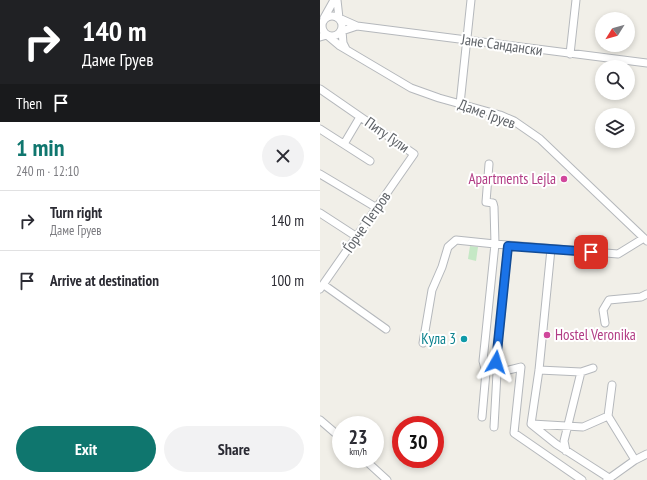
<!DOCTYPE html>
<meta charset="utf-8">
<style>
:root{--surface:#fff;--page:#f2f2f3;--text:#2b2b33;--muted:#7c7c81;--line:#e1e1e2;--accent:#0f766e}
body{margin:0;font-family:"PT Sans Narrow",sans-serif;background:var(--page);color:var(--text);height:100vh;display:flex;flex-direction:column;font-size:15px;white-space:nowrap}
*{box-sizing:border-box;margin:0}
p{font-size:13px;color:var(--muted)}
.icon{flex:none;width:22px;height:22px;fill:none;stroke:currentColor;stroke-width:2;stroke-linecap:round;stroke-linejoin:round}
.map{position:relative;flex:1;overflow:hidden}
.drawer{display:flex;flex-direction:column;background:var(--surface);width:320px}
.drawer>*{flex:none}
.banner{background:#202124;color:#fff;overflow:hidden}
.needle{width:26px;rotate:233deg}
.fabs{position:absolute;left:275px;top:12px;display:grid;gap:8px}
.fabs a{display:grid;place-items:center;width:40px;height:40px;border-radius:50%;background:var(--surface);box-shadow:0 2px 6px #0003;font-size:20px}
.speed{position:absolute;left:12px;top:416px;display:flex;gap:8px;font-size:20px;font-weight:700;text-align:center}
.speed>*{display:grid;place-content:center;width:52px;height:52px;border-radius:50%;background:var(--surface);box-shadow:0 2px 6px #0003;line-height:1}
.speed small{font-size:10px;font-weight:400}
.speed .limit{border:6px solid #d22;background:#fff;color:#111}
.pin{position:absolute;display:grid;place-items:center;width:34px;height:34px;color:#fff;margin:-17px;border-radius:8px;box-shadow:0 2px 6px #0006}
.me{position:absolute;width:44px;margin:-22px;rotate:6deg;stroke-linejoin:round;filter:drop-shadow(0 0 3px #0008)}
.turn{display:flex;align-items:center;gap:14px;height:84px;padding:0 16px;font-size:18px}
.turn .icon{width:52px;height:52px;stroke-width:2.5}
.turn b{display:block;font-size:28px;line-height:34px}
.then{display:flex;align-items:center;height:38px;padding:0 16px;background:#0003;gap:8px;font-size:15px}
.round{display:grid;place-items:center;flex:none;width:42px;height:42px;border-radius:21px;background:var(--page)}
.head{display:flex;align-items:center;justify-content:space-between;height:68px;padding:0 16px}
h1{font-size:24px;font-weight:600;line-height:30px;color:var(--accent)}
.button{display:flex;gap:8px;margin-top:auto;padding:8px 16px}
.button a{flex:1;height:46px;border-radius:24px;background:var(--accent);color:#fff;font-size:16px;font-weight:600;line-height:46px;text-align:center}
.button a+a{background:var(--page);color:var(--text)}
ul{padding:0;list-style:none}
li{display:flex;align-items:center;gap:12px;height:60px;padding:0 16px;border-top:1px solid var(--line)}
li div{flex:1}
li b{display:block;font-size:15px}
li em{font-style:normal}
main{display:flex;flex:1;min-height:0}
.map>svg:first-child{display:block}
.green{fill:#c5e8c5}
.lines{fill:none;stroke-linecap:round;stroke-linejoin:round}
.minor-casing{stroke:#b5b8bc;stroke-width:9}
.minor{stroke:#fff;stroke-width:7}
.route-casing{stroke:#114b97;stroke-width:10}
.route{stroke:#1a73e8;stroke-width:7}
.hotel-dot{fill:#d1479c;stroke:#fff;stroke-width:1.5}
.culture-dot{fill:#0f9aa8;stroke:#fff;stroke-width:1.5}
.labels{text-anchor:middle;stroke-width:4;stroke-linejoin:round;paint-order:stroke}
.street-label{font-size:15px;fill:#5f6368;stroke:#fff}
.hotel-label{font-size:15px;fill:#b23c85;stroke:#fff;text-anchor:end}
.culture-label{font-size:15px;fill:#0d838f;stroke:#fff;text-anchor:end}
</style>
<main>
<section class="drawer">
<div class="banner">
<div class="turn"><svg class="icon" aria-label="right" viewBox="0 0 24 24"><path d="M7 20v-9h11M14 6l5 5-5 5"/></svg><div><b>140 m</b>Даме Груев</div></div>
<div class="then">Then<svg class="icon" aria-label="arrive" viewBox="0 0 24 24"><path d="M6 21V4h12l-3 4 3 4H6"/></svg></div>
</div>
<div class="head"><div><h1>1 min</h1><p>240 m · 12:10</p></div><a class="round"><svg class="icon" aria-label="close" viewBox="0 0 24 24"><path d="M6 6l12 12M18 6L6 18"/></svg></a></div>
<ul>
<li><svg class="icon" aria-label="right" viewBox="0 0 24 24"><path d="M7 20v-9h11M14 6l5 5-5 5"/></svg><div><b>Turn right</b><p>Даме Груев</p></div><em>140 m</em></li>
<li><svg class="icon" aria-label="arrive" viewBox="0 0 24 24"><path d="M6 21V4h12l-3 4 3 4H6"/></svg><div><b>Arrive at destination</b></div><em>100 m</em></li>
</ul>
<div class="button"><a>Exit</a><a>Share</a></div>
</section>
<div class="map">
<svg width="327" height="480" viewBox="0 0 327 480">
<rect width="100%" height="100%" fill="#f1efe8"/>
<path class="green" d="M150,246l8,1 -2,14 -8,-2z"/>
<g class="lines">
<g class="minor-casing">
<path id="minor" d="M17,0l2,18 18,8 290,37
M2 26a10 10 0 1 1 20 0a10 10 0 1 1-20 0Z
M4,18l10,-18
M0,37l7,-2 13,11 71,42 28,10 61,17 14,6 26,18 107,102
M26,49l-3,-6 -1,-12 15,-5
M250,54l6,-54
M0,89l94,65 -94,135
M140,104l11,-104
M0,129l50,32
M24,144l16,-27
M0,174l57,34
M0,213l37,24
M231,249l-12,121 -8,54 25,20 53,34
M4,285l62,44
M285,323l-2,-13 6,-10 32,-3 6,-3
M103,343l9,-53 10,-23 6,-20 8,-7 39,4 -1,-37 -1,-4 -7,-1 3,-38
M219,370l42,2 12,-4
M166,372l10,-10 12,-116
M292,385l-4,31 27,44
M162,417l4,-45 -3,-11 12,-117 123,10 26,-16
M0,420l21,18
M212,424l51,3 25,-11
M174,427l3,-54 24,-6 -7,66 68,47
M246,451l-2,-10 17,-69
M44,459l23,21
M287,480l28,-20 12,-6"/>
</g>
<use href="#minor" class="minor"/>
</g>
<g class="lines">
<g class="route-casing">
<path id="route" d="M176,362l12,-116 83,6"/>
</g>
<use href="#route" class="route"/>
</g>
<g class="hotel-dot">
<circle cx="244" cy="179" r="4"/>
<circle cx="227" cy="335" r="4"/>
</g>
<circle class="culture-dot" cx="144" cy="339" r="4"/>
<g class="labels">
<g class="street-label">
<text transform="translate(182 45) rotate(8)" y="5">Јане Сандански</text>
<text transform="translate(167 114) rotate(20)" y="5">Даме Груев</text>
<text transform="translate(67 135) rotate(35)" y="5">Питу Гули</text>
<text transform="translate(47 222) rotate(-55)" y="5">Ѓорче Петров</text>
</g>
<g class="hotel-label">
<text x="236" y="184">Apartments Lejla</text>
<text x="235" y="340" text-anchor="start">Hostel Veronika</text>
</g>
<g class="culture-label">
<text x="136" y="344">Кула 3</text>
</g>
</g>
</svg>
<div class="fabs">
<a><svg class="needle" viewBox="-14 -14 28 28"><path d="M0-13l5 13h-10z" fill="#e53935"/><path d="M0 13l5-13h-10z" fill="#7c7c81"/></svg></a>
<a><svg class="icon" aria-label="search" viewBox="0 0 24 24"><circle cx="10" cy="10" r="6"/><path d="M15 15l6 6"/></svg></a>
<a><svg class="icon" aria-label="layers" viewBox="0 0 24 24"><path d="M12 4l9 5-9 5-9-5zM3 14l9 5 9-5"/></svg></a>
</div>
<div class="speed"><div>23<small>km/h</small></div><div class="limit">30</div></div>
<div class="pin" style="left:271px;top:252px;background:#d93025"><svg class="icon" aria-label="arrive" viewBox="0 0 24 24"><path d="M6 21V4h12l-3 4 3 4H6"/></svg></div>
<svg class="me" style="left:176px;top:362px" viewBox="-20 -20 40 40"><path d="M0-17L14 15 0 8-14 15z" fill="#1a73e8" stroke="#fff" stroke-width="4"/></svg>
</div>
</main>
